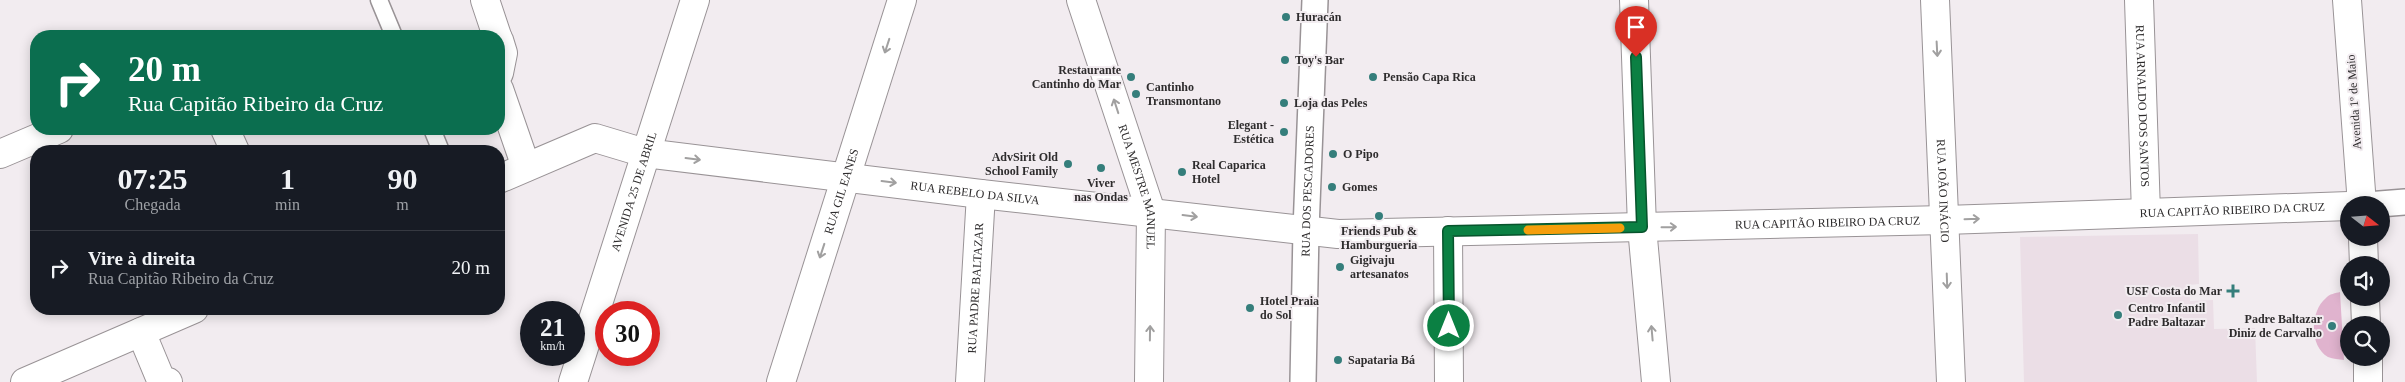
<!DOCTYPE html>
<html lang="pt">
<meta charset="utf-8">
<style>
:root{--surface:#171b24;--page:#242831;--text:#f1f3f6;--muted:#9ea1a6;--line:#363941}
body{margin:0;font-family:"Times New Roman",serif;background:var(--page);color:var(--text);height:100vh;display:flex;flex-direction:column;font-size:19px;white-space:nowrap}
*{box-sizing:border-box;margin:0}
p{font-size:16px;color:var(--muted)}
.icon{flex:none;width:28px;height:28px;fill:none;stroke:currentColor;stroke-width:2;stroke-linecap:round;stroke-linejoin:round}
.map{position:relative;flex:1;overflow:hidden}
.sheet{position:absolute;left:30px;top:145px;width:475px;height:170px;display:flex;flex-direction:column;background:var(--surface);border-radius:20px;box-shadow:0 2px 12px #0003}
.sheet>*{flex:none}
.hud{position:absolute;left:30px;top:30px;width:475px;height:105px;border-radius:20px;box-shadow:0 2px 12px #0003;background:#0b6e4f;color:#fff;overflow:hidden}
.needle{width:32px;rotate:107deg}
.buttons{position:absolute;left:2340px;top:196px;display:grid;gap:10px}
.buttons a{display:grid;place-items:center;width:50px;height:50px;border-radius:50%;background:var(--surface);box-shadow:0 2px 12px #0003;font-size:25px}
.speed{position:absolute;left:520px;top:301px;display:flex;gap:10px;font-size:25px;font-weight:700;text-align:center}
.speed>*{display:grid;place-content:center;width:65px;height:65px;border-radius:50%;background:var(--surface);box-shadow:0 2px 12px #0003;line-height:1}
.speed small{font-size:12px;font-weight:400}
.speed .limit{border:8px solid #d22;background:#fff;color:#111}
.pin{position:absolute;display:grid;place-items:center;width:42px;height:42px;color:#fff;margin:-51px -21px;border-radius:50% 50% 50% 0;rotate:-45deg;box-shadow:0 0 5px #0007}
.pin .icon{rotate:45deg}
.me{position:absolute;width:55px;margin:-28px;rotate:0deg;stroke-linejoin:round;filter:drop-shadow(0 0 4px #0008)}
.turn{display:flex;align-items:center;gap:18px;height:105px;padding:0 15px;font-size:22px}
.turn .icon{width:65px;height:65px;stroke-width:2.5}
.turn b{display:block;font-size:35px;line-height:42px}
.eta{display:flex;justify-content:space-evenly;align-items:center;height:85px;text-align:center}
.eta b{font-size:30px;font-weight:700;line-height:35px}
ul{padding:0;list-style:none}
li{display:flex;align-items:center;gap:15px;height:75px;padding:0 15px;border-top:1px solid var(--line)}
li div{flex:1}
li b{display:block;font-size:19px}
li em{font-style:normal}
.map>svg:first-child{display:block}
.built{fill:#ebdee6}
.green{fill:#e0b3ce}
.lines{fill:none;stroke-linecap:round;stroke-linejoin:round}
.service-casing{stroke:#999396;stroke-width:19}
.pedestrian-casing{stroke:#999396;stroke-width:28}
.minor-casing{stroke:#999396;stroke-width:30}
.secondary-casing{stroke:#999396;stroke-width:30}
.service{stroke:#fff;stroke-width:16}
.pedestrian{stroke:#fff;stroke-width:25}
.minor{stroke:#fff;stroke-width:28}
.secondary{stroke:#fff;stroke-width:28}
.oneway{stroke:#a1a0a0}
.route-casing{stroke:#07532c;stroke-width:12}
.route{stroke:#0b8043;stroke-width:9}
.slow{stroke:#f59e0b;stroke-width:9}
.poi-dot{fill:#357e7b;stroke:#f2ecf0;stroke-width:2}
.labels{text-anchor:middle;stroke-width:4;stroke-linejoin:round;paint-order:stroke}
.poi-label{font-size:12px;font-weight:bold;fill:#2e2c2d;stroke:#f2ecf0;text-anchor:start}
.street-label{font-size:12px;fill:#2e2c2d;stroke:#f2ecf0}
</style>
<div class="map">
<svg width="2405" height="382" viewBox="0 0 2405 382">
<rect width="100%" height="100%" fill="#f2ecf0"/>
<path class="built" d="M2198,234l1,50 -10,1 1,16 23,-1 1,29 41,-1 2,54h-233l-4,-145z"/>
<path class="green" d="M2340,292l4,68c-5,-1 -11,-1 -16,-3 -19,-11 -18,-46 -2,-59 3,-4 10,-5 14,-6z"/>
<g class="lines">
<g class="service-casing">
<path id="service" d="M379,0l15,36
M432,129l9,22"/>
</g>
<g class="pedestrian-casing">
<g id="pedestrian">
<path d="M2367,205l38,-3"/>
<path id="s1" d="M1303,382l3,-152 9,-230"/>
</g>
</g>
<g class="minor-casing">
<g id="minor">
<path d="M485,0l12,36"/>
<path id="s2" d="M1081,0l70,212 -2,170"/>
<path d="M1634,0l8,227 14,155"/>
<path id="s3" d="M1935,0l16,382"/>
<path id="s4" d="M2139,0l7,213"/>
<path d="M499,40l4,13 -4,20"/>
<path d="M499,89l27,78"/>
<path d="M225,129l10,22"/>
<path d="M0,154l59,-25"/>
<path id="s5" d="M499,179l96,-41 50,15 336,41 357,40 607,-14 404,-14"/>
<path d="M1448,231l1,151"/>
<path d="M141,332l20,48 7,2"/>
<path d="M25,382l169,-73"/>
<path id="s6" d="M573,382l122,-382"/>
<path id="s7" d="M781,382l121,-382"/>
<path id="s8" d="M970,382l11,-188"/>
</g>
</g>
<g class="secondary-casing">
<path id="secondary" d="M2347,0l15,205
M2363,238l1,27
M2365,298l1,27
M2368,358v24"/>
</g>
<use href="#service" class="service"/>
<use href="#pedestrian" class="pedestrian"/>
<use href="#minor" class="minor"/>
<use href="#secondary" class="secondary"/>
</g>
<defs><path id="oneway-shaft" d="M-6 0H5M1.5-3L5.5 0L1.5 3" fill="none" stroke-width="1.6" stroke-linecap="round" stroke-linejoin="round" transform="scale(1.25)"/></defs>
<g class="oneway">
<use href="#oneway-shaft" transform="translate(887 46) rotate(108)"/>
<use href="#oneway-shaft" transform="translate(1937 49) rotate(87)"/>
<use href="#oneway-shaft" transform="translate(1116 106) rotate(-108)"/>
<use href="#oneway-shaft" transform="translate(693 159) rotate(7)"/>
<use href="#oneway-shaft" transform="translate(889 182) rotate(7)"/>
<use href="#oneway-shaft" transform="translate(1190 216) rotate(7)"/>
<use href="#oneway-shaft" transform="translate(1972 219) rotate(-2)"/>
<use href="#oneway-shaft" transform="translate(1669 227) rotate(-1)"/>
<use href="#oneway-shaft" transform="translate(822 251) rotate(108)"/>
<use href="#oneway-shaft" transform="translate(1947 281) rotate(88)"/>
<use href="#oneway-shaft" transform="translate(1150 333) rotate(-89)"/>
<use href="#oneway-shaft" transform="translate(1652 333) rotate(-95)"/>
</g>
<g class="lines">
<g class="route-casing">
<path id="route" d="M1449,326l-1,-95 194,-4 -6,-170"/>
</g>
<use href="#route" class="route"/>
<path class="slow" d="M1528,230l92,-2"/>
</g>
<g class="poi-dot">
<circle cx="1286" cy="17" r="5"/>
<circle cx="1285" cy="60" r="5"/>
<circle cx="1131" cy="77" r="5"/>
<circle cx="1373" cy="77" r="5"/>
<circle cx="1136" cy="94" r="5"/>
<circle cx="1284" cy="103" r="5"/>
<circle cx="1284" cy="132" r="5"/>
<circle cx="1333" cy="154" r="5"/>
<circle cx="1068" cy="164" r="5"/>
<circle cx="1101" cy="168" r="5"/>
<circle cx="1182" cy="172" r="5"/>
<circle cx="1332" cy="187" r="5"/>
<circle cx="1379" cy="216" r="5"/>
<circle cx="1340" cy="267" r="5"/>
<path d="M2230.5 283.5h5v5h5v5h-5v5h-5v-5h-5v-5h5z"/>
<circle cx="1250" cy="308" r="5"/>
<circle cx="2118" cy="315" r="5"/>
<circle cx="2332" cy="326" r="5"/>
<circle cx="1338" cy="360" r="5"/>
</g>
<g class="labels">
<g class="poi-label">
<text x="1296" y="21">Huracán</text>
<text x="1295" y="64">Toy's Bar</text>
<text x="1121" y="74" text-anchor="end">Restaurante<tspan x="1121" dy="14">Cantinho do Mar</tspan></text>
<text x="1383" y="81">Pensão Capa Rica</text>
<text x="1146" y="91">Cantinho<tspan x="1146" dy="14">Transmontano</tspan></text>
<text x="1294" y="107">Loja das Peles</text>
<text x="1274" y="129" text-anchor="end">Elegant -<tspan x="1274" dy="14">Estética</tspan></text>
<text x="1343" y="158">O Pipo</text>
<text x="1058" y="161" text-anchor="end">AdvSirit Old<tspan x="1058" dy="14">School Family</tspan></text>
<text x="1192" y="169">Real Caparica<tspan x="1192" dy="14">Hotel</tspan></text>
<text x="1101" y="187" text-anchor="middle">Viver<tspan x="1101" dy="14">nas Ondas</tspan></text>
<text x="1342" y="191">Gomes</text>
<text x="1379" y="235" text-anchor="middle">Friends Pub &amp;<tspan x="1379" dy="14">Hamburgueria</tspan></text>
<text x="1350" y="264">Gigivaju<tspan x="1350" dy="14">artesanatos</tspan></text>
<text x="2222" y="295" text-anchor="end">USF Costa do Mar</text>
<text x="1260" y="305">Hotel Praia<tspan x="1260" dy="14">do Sol</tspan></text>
<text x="2128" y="312">Centro Infantil<tspan x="2128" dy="14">Padre Baltazar</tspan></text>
<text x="2322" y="323" text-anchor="end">Padre Baltazar<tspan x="2322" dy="14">Diniz de Carvalho</tspan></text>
<text x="1348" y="364">Sapataria Bá</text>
</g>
<g class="street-label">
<text transform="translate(2354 102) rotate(-94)" y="4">Avenida 1º de Maio</text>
<text dy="4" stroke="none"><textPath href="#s4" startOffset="106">RUA ARNALDO DOS SANTOS</textPath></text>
<text dy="4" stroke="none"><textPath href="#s2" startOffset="196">RUA MESTRE MANUEL</textPath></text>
<text dy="4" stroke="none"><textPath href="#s6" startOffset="200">AVENIDA 25 DE ABRIL</textPath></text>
<text dy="4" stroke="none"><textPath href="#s7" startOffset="200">RUA GIL EANES</textPath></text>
<text dy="4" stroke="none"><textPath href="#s1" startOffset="191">RUA DOS PESCADORES</textPath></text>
<text dy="4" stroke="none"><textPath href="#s3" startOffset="191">RUA JOÃO INÁCIO</textPath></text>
<text dy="4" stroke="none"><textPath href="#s5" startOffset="489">RUA REBELO DA SILVA</textPath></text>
<text dy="4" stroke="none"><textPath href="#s5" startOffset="1749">RUA CAPITÃO RIBEIRO DA CRUZ</textPath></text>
<text dy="4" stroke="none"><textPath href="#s5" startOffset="1344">RUA CAPITÃO RIBEIRO DA CRUZ</textPath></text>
<text dy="4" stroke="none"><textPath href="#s8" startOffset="94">RUA PADRE BALTAZAR</textPath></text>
</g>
</g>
</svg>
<div class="buttons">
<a><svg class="needle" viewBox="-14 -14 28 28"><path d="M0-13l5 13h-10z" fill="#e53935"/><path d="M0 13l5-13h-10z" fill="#9ea1a6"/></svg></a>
<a><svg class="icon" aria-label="sound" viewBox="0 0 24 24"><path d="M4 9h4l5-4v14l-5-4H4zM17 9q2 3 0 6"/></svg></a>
<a><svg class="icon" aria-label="search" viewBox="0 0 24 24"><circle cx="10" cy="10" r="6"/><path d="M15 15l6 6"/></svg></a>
</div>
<div class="speed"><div>21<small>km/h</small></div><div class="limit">30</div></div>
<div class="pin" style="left:1636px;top:57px;background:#d93025"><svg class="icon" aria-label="arrive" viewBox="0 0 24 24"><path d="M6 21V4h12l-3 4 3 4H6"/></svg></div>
<svg class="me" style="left:1449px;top:326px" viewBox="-20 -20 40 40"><circle r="17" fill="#0b8043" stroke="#fff" stroke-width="3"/><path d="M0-11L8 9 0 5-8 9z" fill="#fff"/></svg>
<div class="hud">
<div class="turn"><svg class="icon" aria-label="right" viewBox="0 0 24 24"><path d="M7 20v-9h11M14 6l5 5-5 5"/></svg><div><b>20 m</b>Rua Capitão Ribeiro da Cruz</div></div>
</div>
<section class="sheet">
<div class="eta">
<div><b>07:25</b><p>Chegada</p></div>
<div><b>1</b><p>min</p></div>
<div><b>90</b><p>m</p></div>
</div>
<ul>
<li><svg class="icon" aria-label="right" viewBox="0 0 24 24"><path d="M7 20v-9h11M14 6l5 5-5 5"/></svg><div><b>Vire à direita</b><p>Rua Capitão Ribeiro da Cruz</p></div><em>20 m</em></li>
</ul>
</section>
</div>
